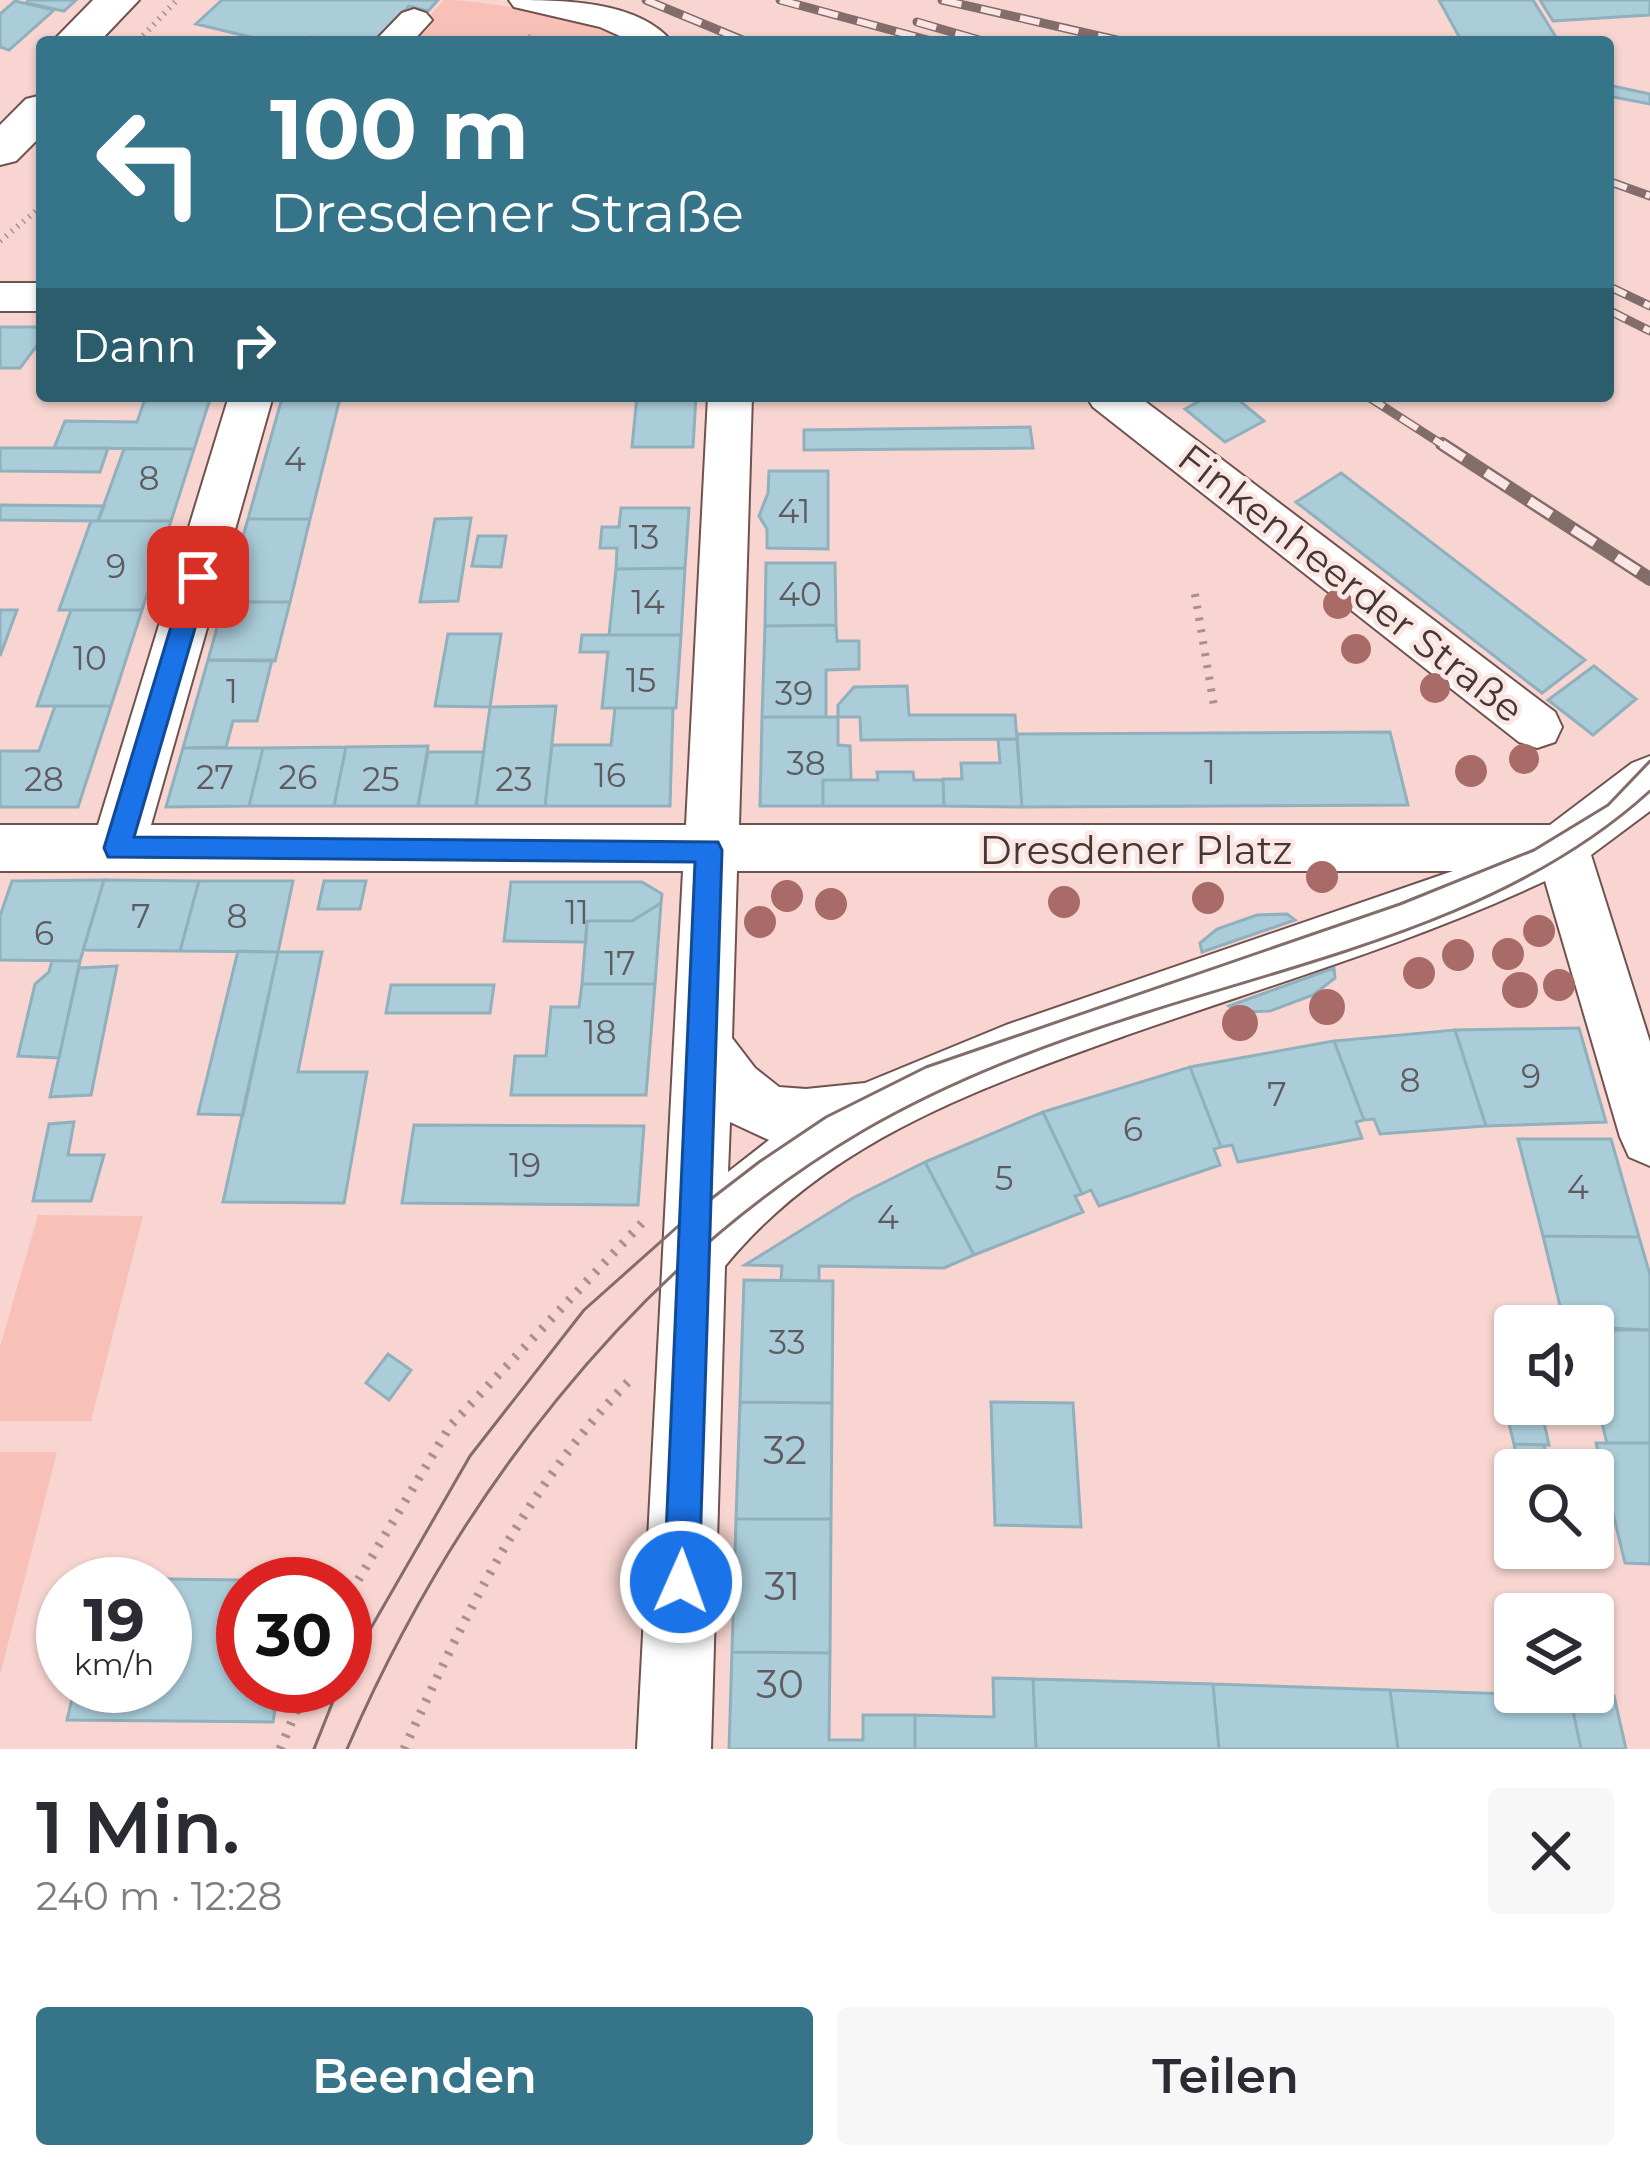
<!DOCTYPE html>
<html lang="de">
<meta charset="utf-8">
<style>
:root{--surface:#fff;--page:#f7f7f7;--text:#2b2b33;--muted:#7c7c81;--accent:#367589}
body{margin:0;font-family:Montserrat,sans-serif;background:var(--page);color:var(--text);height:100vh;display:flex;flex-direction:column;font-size:45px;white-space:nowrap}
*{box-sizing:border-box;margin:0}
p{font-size:39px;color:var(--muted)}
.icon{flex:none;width:66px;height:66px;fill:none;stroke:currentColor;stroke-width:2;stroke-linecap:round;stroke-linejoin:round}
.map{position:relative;height:1749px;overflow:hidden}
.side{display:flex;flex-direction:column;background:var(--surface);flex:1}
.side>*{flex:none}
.guide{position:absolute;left:36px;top:36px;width:1578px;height:366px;border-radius:12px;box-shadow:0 3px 9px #0004;background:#367589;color:#fff;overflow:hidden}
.controls{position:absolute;left:1494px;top:1305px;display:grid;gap:24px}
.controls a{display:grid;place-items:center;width:120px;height:120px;border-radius:12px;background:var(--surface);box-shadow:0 3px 9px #0004;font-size:60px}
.speed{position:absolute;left:36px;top:1557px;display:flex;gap:24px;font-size:60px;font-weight:700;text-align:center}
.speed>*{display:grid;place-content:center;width:156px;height:156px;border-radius:50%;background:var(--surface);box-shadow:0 3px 9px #0004;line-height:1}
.speed small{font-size:30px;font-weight:400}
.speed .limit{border:18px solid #d22;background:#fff;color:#111}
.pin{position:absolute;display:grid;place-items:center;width:102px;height:102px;color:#fff;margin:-51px;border-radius:24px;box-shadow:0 6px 18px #0006}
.me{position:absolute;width:132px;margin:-66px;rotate:2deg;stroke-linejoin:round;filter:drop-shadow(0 0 9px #0008)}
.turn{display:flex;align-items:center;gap:42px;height:252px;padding:0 36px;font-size:54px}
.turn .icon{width:156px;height:156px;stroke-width:2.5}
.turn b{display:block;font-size:84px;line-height:102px}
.then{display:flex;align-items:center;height:114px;padding:0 36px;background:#0003;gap:24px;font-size:45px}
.round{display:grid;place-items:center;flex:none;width:126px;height:126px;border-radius:12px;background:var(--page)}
.head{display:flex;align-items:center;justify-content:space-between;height:204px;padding:0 36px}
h1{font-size:72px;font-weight:600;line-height:90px}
.action{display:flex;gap:24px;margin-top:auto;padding:24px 36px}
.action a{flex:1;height:138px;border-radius:12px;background:var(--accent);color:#fff;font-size:48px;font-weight:600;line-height:138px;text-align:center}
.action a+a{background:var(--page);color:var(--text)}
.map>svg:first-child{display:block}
.green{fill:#f9c0b8}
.building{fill:#abcdda;stroke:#8fb0bc;stroke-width:3}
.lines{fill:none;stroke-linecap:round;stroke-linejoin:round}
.minor-casing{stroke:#70524f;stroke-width:4}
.major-casing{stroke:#70524f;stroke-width:4}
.path-far2{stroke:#aa908d;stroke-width:6;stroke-dasharray:1.5 6;stroke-linecap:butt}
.path-far1{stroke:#aa908d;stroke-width:8;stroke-dasharray:3 9;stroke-linecap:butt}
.path{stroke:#aa908d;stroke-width:9;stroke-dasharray:3 10;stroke-linecap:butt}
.minor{fill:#fff;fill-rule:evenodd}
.major{fill:#fff;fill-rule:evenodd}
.tram{stroke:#826d6a;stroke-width:3}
.rail-far1-casing{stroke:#826d6a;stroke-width:9}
.rail-casing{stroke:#826d6a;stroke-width:14}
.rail-far1{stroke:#fbe6e3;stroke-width:6;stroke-dasharray:20;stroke-linecap:butt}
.rail{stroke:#fbe6e3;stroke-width:9;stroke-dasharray:26;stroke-linecap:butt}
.tree{fill:#a86b68}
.route{fill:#1a73e8;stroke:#114b97;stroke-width:3}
.labels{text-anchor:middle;stroke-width:9;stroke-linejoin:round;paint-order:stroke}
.number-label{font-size:33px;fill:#5e5c5f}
.street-label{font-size:39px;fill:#453736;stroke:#fbe6e3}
.near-number-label{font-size:39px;fill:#5e5c5f}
</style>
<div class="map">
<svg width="1650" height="1749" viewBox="0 0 1650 1749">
<rect width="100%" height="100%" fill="#f8d5d0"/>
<path class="green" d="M444,0c45,0 146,20 184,42h-222z
M38,1215l105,1 -52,205h-91v-74z
M0,1452h57l-57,223z"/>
<path class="building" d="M29,0h47l-12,11 -38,-8z
M222,0h216l-10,11 -19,-5 -34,36 -64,-5 -5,5h-35l-75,-18z
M1439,0h94l26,42h-97z
M1540,0h110v15l-97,6z
M15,1l39,9 -45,40 -9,-3v-33z
M1608,85l42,9v10l-42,-8z
M0,327h42v12l-22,29h-20z
M146,396h65l-17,53 -140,-1 11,-27 72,1z
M637,396h59l-3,51h-61z
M1208,396h26l30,25 -39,21 -40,-33z
M282,398h58l-30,121h-62z
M1030,427l3,21 -229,2v-20z
M0,448h108l-8,24 -100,-1z
M124,449h70l-23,72h-73z
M769,471h59v78l-61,-1v-19l-8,-13 9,-23z
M1341,473l244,187 -43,33 -246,-191z
M0,505l104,1 -6,15 -98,-1z
M621,508h68l-4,60 -69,1 1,-21h-17l2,-21h17z
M471,518l-13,83 -38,1 15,-83z
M248,519h62l-20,83h-66z
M91,521h80l-29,89h-83z
M478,536h28l-5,31 -29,-1z
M766,563h69l1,62 -71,1z
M685,568l-4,67h-72l7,-66z
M224,602h66l-15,59 -67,-1z
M0,610h17l-17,46z
M71,610h71l-31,96h-74z
M836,625l1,16h22v28l-33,1v47h-64l3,-91z
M448,634h53l-11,73 -55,-1z
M582,635h99l-5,73h-74l6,-56h-28z
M208,660h64l-15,61h-24l-7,26 -43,1z
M1594,666l42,33 -43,36 -45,-35z
M907,686l2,29h106l2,24 -156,1 -1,-23h-22v-12l16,-18z
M55,706h56l-33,101h-78v-56h39z
M556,706l-11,100h-69l14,-99z
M615,708h58l-3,98h-125l7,-61h59z
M762,717h76v28l12,1 1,34h-28v26h-63z
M1390,732l18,73 -386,2 -5,-73z
M998,739h19l5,68 -78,-1 -1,-27h19l-1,-16h39z
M428,746l-10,60h-84l12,-59z
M346,747l-12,59h-85l14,-58z
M183,748h80l-14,58 -83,1z
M428,752h56l-8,54h-58z
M877,772h36l1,8h29l1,26h-121v-26h55z
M104,880l95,1 -19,70 -97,-1z
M104,880l-24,81 -80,-1v-44l12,-35z
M199,881h94l-15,71 -98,-1z
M324,881h42l-6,28h-42z
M511,882h131l20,12 -1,9 -29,18h-45l-1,21 -82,-1z
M661,903l-6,81h-73l5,-63h45z
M1287,914l8,6 -93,32 -2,-9 17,-14 40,-14z
M238,951l40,1 -35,163 -45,-1z
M278,952h44l-24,120h69l-23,131 -121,-1z
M52,961h28l-21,97 -41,-2 17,-72 14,-12z
M117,966l-26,129 -41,2 29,-129z
M1334,968l1,10 -22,17 -43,16 -29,1 -12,-6z
M582,984h73l-9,111h-135l4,-39h31l5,-49h28z
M391,985h103l-4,28h-104z
M1579,1028l27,94 -120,4 -31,-96z
M1455,1030l31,96 -106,8 -6,-15 -10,1 -30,-79z
M1334,1041l30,79 -8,2 6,16 -124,24 -6,-17 -11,2 -31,-80z
M1190,1067l31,80 -7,2 6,16 -121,41 -8,-16 -9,4 -39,-82z
M1043,1112l39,82 -7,2 8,16 -109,43 -49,-93z
M74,1122l-6,33h36l-13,46h-58l16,-77z
M414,1125l230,1 -6,79 -236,-2z
M1518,1139h93l28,98 -96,-1z
M925,1162l49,93 -30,13 -125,-2v15l-38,-1 1,-14 -37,-1 108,-67z
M1543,1236l96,1 11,38v55l-85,-4z
M744,1280l89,1 -1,122 -92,-1z
M1593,1330h57v113h-43l-14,-55z
M388,1354l23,16 -22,30 -23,-17z
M1503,1399l37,5 9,41 -35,-1z
M740,1402l92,1 -1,116h-95z
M991,1402l82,1 8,124 -86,-2z
M1596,1443h54v121l-25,-1z
M1514,1444l30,1 5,25h-30z
M736,1519h95l-1,134 -98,-1z
M101,1578l197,3 -55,3v102h36l-6,36 -206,-2 8,-34h90v-102h-66z
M732,1652l98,1 -1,87h34v-25h52v34h-186z
M993,1678l40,1 3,70h-121v-34l79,2z
M1033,1679l180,5 6,65h-183z
M1213,1684l177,6 8,59h-179z
M1390,1690l180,6 11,53h-183z
M1570,1696h44l12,53h-45z"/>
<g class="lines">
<g class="minor-casing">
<path id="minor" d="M509,0c51,0 129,0 163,42h-39l-33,-15 -86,-20z
M414,9l12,4 6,7 -20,22h-38l28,-29z
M0,283h42v28h-42z
M229,396h44l-122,429h535l22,-429h44l-13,429h811l82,-62 18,-7v55l-59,44 59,187v124l-21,-9 -9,-20 -75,-256c-135,63 -281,106 -421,155 -147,53 -297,105 -399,230l-14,483h-74l46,-878h-683v-46h98zM737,871h716l-447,154 -141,58 -59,6 -27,-2 -24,-19 -23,-30zM730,1122l39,18 -41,32z
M1086,396h52l417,316 7,15 -7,15 -18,6 -18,-6 -426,-335z"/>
</g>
<g class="major-casing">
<path id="major" d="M93,0h46l-40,42h-47z
M42,95v40l-26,26 -16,4v-40l26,-26z"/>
</g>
<path class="path-far2" d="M138,41l39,-41
M515,42l21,-7
M0,241l42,-35"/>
<path class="path-far1" d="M1195,594l19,112"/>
<path class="path" d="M345,1602l105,-176 192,-203
M280,1749l27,-63
M404,1749c62,-136 123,-266 230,-373"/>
<use href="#minor" class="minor"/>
<use href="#major" class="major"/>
<path class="tram" d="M345,1673l125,-217 114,-146 110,-98 65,-50 67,-45 100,-50 474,-163 134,-54 74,-45 42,-44
M314,1749l25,-63
M347,1749c106,-246 283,-481 516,-618 90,-52 186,-88 285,-119 173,-55 365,-96 502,-221"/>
<g class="rail-far1-casing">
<path id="rail-far1" d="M646,0l101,42
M780,0l155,42
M942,0l183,42
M917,22l69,20
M1608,181l42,15
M1608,286l42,20
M1608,310l42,21
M1367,396l79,51"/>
</g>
<g class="rail-casing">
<path id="rail" d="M1442,444l208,135"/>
</g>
<use href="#rail-far1" class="rail-far1"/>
<use href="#rail" class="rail"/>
</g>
<g class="tree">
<circle cx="1338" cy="604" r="15"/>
<circle cx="1356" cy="649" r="15"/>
<circle cx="1435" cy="688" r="15"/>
<circle cx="1524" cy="759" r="15"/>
<circle cx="1471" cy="771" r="16"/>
<circle cx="1322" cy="877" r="16"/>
<circle cx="787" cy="896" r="16"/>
<circle cx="1208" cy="898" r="16"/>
<circle cx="1064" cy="902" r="16"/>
<circle cx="831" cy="904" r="16"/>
<circle cx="760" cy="922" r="16"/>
<circle cx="1539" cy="931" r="16"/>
<circle cx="1508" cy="954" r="16"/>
<circle cx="1458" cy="955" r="16"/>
<circle cx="1419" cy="973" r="16"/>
<circle cx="1559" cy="985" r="16"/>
<circle cx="1520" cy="990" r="18"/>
<circle cx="1327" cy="1007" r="18"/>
<circle cx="1240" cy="1023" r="18"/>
</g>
<path class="route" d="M198,568l12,9 -76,260 584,5 4,8 -23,732 -5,12 -13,5 -12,-5 -5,-12 31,-720 -587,-5 -4,-9 82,-271z"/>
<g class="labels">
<g class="number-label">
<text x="295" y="471">4</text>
<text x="149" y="490">8</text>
<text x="794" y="523">41</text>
<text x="644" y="549">13</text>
<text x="116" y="578">9</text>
<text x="800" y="606">40</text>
<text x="648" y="614">14</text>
<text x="90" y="670">10</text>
<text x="641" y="692">15</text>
<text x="232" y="703">1</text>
<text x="794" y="705">39</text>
<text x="806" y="775">38</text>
<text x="1210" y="784">1</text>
<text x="610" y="787">16</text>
<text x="215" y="789">27</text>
<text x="298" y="789">26</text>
<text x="44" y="791">28</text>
<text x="381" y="791">25</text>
<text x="514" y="791">23</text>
<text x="577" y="924">11</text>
<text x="141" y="928">7</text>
<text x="237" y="928">8</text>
<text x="44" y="945">6</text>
<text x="620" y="975">17</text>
<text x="600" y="1044">18</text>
<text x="1531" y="1088">9</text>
<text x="1410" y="1092">8</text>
<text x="1277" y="1106">7</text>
<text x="1133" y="1141">6</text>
<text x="525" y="1177">19</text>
<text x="1004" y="1190">5</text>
<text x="1578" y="1199">4</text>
<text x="888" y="1229">4</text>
<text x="787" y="1354">33</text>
</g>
<g class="street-label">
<text transform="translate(1351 583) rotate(38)" y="14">Finkenheerder Straße</text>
<text x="1136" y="864">Dresdener Platz</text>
</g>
<g class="near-number-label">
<text x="785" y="1464">32</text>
<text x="782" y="1600">31</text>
<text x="780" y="1698">30</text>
</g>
</g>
</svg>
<div class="controls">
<a><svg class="icon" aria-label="sound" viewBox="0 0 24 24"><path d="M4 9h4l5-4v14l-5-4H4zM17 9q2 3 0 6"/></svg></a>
<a><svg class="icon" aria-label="search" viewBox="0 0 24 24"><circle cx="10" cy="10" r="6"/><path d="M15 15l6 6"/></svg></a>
<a><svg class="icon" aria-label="layers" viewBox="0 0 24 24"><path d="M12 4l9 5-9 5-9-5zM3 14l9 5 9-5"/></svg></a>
</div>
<div class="speed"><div>19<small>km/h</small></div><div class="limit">30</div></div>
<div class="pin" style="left:198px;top:577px;background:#d93025"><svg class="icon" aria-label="arrive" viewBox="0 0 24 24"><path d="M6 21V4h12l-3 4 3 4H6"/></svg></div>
<svg class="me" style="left:681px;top:1582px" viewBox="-20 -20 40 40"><circle r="17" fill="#1a73e8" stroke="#fff" stroke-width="3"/><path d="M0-11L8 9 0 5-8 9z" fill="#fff"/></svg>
<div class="guide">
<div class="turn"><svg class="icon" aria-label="left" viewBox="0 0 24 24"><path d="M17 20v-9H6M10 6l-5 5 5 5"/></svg><div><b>100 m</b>Dresdener Straße</div></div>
<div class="then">Dann<svg class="icon" aria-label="right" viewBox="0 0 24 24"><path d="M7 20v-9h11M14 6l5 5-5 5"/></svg></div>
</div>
</div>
<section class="side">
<div class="head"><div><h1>1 Min.</h1><p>240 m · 12:28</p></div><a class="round"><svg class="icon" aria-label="close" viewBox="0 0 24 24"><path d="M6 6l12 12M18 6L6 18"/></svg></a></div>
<div class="action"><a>Beenden</a><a>Teilen</a></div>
</section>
